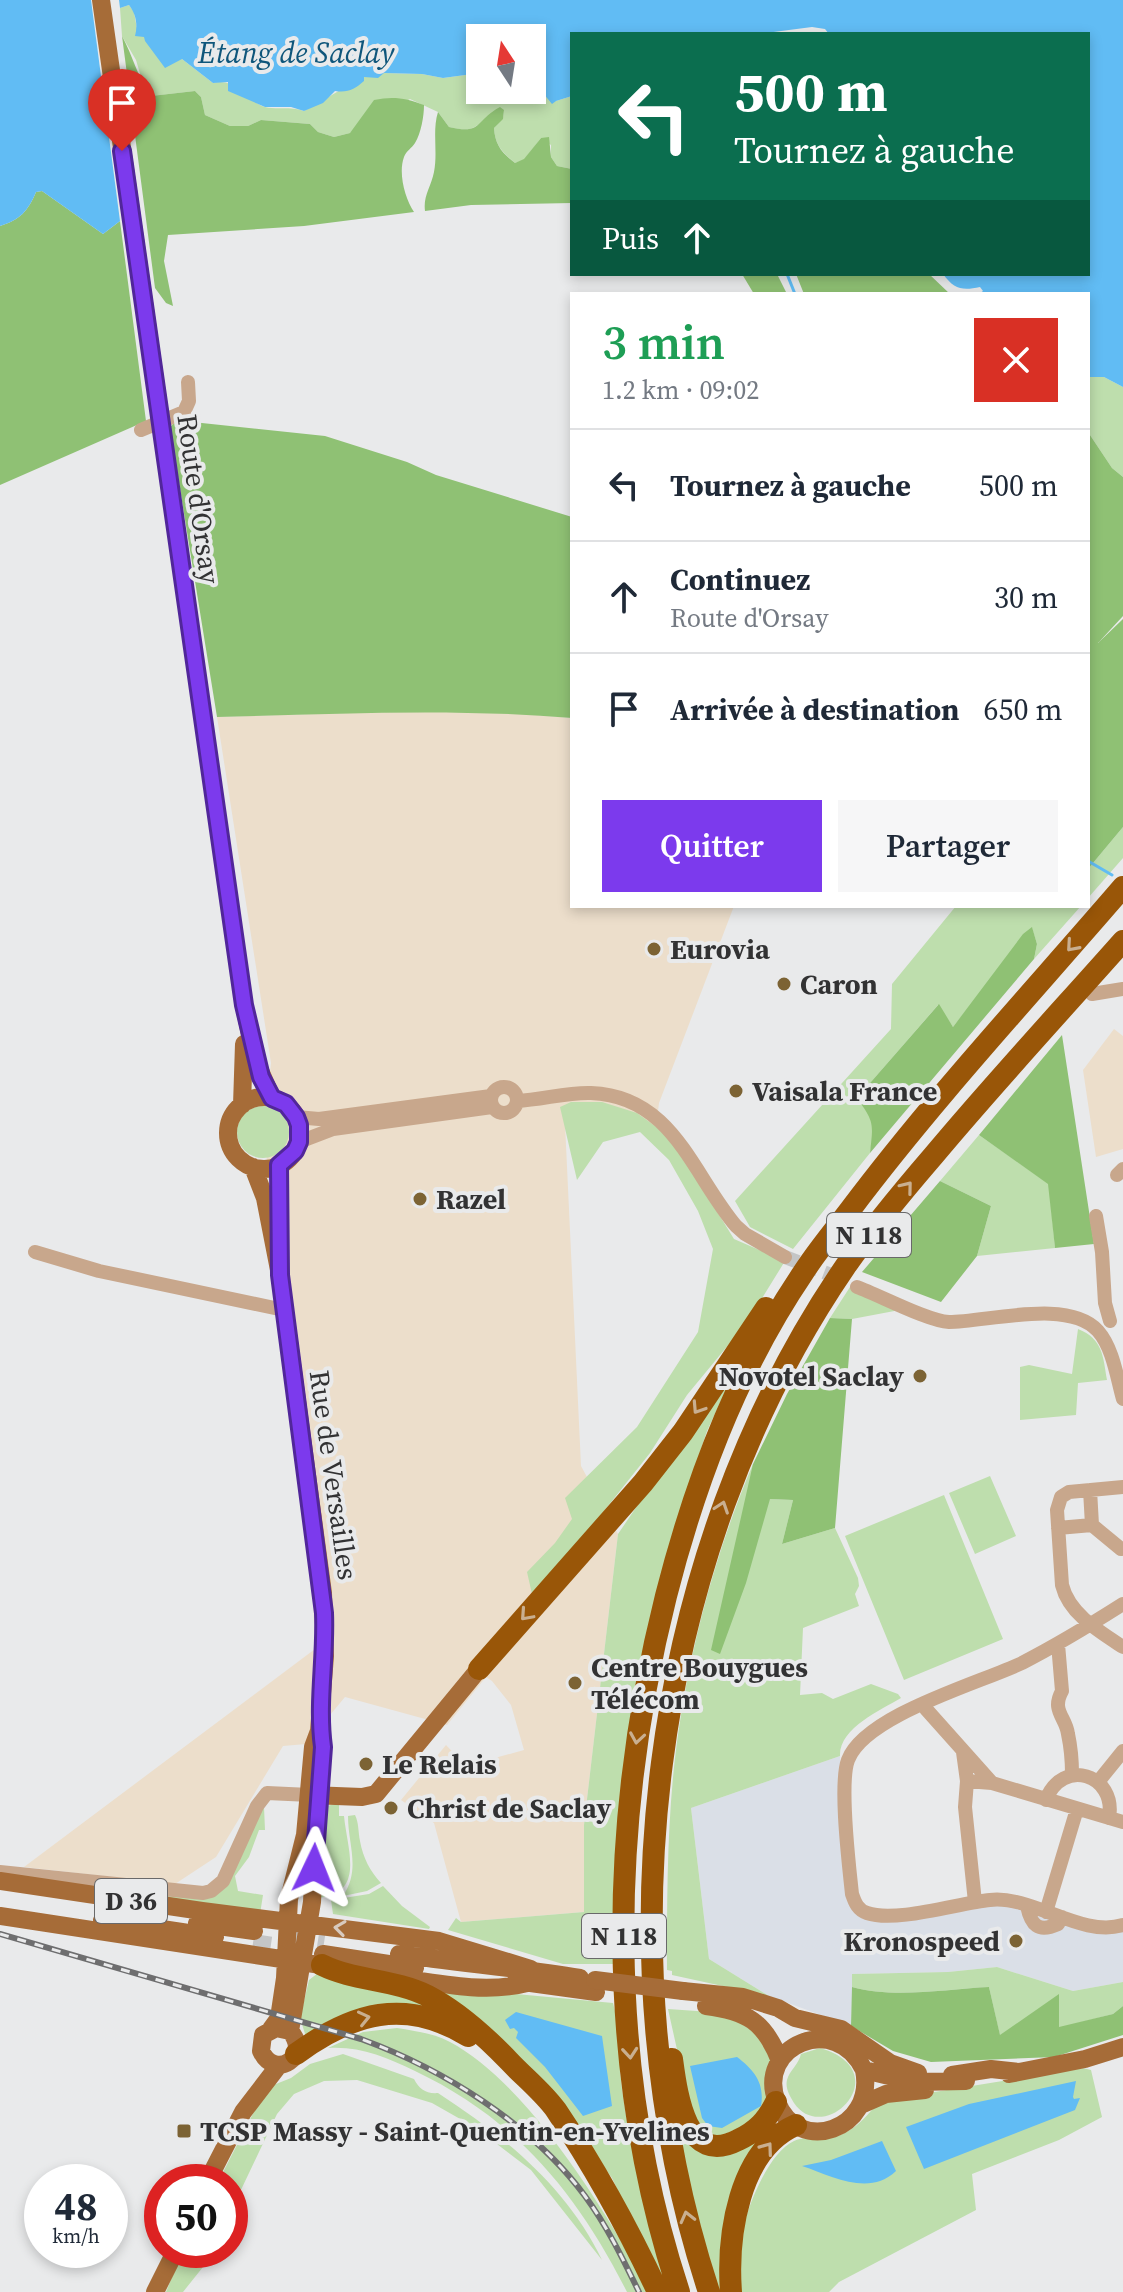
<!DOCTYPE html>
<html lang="fr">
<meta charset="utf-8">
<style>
:root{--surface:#fff;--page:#f6f6f7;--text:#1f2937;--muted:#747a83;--line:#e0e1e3;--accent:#7c3aed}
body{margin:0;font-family:"Source Serif 4",serif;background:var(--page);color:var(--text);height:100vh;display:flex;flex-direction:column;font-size:30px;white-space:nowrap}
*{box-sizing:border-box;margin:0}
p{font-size:26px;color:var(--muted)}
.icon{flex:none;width:44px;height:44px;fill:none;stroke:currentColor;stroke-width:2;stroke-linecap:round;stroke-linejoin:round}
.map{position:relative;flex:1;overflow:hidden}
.drawer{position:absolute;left:570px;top:292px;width:520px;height:616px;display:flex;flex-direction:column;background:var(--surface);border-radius:0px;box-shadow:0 4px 12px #0003}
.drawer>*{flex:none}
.banner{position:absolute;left:570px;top:32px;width:520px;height:244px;border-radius:0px;box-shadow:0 4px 12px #0003;background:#0b6e4f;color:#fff;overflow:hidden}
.needle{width:52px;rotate:348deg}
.tools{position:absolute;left:466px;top:24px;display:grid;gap:16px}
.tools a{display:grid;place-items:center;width:80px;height:80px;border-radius:0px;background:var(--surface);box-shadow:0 4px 12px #0003;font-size:40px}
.speed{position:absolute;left:24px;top:2164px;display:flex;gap:16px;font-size:40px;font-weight:700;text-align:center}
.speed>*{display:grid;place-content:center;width:104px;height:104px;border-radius:50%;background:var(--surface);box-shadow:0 4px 12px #0003;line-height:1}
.speed small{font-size:20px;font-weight:400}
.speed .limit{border:12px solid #d22;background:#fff;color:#111}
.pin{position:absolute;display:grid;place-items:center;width:68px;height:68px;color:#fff;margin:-82px -34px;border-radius:50% 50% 50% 0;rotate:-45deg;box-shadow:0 0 8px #0007}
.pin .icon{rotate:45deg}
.me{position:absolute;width:88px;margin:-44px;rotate:2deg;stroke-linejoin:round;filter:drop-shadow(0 0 6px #0008)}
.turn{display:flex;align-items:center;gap:28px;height:168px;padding:0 32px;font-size:36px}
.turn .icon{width:104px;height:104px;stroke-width:2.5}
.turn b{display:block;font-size:56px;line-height:68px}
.then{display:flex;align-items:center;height:76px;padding:0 32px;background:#0003;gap:16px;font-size:30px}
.round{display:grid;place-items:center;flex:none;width:84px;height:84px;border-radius:0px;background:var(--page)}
.headline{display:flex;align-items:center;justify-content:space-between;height:136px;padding:0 32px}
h1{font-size:48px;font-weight:600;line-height:60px;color:#1e9e55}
.cta{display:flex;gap:16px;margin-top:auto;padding:16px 32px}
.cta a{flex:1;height:92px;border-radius:0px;background:var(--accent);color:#fff;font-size:32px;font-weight:600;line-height:92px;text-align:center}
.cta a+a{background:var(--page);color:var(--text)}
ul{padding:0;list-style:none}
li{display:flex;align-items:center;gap:24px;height:112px;padding:0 32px;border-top:2px solid var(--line)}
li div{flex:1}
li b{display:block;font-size:30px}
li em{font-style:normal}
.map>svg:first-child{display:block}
.built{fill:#dadfe7}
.industrial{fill:#ecdecb}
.green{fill:#bedead}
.forest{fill:#8fc174}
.water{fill:#61bcf4}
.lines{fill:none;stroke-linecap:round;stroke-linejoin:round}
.stream{stroke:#61bcf4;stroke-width:3}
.minor-tunnel{stroke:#c4c5c6;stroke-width:14;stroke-dasharray:14 7;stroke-linecap:butt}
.major-tunnel{stroke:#c4c5c6;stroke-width:18;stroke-dasharray:18 9;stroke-linecap:butt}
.minor{stroke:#c8a78c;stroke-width:14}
.major{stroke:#a66c38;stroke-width:18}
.highway{stroke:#995608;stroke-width:22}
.rail-casing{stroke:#6e6e6f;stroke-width:6}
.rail{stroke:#e9eaeb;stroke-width:3;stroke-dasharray:9;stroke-linecap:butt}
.major-bridge{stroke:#a66c38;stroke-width:18}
.oneway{stroke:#c9af90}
.oneway2{stroke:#d8cabe}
.route-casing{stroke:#51269a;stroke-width:20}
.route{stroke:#7c3aed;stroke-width:14}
.poi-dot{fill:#7c6334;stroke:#e9eaeb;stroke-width:3}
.labels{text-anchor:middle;stroke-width:8;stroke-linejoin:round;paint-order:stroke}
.shield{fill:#e9eaeb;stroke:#69696a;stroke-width:2}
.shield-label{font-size:26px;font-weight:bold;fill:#323233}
.street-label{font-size:28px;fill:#323233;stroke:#e9eaeb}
.poi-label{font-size:28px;font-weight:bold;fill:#323233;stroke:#e9eaeb;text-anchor:start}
.water-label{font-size:30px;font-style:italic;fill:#0f567b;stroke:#e9eaeb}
</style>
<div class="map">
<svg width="1123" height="2292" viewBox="0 0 1123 2292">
<rect width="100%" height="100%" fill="#e9eaeb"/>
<path class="built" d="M840,1756l6,143 11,15 149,-9 96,29 21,-3v51l-50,9 -76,-24 -49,5 -95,2 -2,52 -82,-30 -60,-37 -18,-151z"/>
<path class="industrial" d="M414,711l100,2 58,5v188h162l-75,197 -3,24 -91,-3 16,342 37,68 -34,291 3,16 -3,71 -123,10 -27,-99 -33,-23 45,-55 20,21 58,-16 -13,-45 -19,-24 -6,-4 -39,48 -102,-28 -39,47 -23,2 -67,111 -41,27 -151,-17 291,-218 -2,-52 -19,-153 -30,-313 7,-68 -54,-346z
M1114,1029l9,7v113l-27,8 -13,-87z"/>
<path class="green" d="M129,5l5,7 3,17 7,7 38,23 31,24c23,-6 32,17 52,24 12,3 25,-1 39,4l59,-34 21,-4 38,1 21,4 37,-5v17h52l2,4 9,-1 13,8 16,-5v73l-15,-3 -6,-9v-12l-10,-7 -17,22 -9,3c-13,-11 -20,-18 -21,-35l9,-10 1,-8c-30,6 -19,26 -55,17l-11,-15 -28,-13 -60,34 -16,4 -16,-5 -8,-8 -49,-4 -13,6h-18l-25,-11 -4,-18 -6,-6 -44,5 -7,-9 -8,-27 -14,-24 -2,-28z
M1088,377h16l19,10v90l-11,-9 -24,-36z
M1123,827v31l-35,40v-29z
M956,906h125l-47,53 3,-15 -5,-16 -79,99 -15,-22 -80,92 13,20 3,12 -4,24 -77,96 -43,-22 -15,-26 156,-172 1,-45z
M571,1102h31l35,11 25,18 22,27 50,81 51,22 -37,60 -61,74 -37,58 -54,68 -64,73 -5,-22 28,-29 17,-24 -7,-21 72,-71 61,-95 15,-83 -15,-38 -29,-51 -29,-28 -37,10 -26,38 -17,-73z
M237 1132a26 26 0 1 1 52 0a26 26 0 1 1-52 0Z
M979,1135l70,49 6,64 -78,8 14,-50 -51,-25z
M850,1287l55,22 -53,10 -22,-1z
M1078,1329c25,10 25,27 29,51l-29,3 -2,32 -56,5v-53l9,-2 43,9z
M730,1381l-23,50 -32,96 -61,437h-51l-115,-34 8,-12 5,4 123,-10v-87l34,-291 77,-113z
M753,1464l17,35 23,1 -11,44 53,-16 23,50 1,8 -4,8 4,12 -56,22 -3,67 22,-2 11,6 38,-15 27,10 3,4c-20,12 -62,30 -61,58l-149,52 18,151 60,37 -97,-21v-4l-5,-1c0,-87 0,-175 15,-261 14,-84 38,-167 71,-245z
M990,1476l26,60 -41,18 -26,-61z
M944,1495l59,144 -99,41 -59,-144z
M339,1803v13h5c3,33 22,78 -26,82l4,-81 5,-11z
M264,1807l1,23h-6l-10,27 -14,19 3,15 25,4 -3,19 -117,-16 1,-6 68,4z
M355,1815c4,8 3,17 5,26 3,17 10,30 21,42l-14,8 -24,5c18,-27 5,-51 5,-80z
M383,1886l19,20 28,21 -1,2 -96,-15 -2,-14 38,-6z
M997,1967l76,24 50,-9v24l-10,8 -54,14v-33l-59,41 -11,-49c-44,2 -94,12 -137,0v-13l96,-2z
M318,1973l107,29v11l-118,27 -7,-22 9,-38z
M418,1985l195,18c8,28 5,57 9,86 9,69 30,136 48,203h-5l-53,-114 -41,-56z
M668,2009l57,4 38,25 9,20 -3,42 -13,21 -43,18 -21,-22z
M397,2028c18,3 36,5 53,14 80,43 157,171 200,250h-23c-50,-99 -111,-173 -212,-221 -29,-14 -55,-25 -87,-23l35,-16z
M820,2048c79,23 5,100 -26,55 -4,-7 -9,-14 -7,-23 2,-9 12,-16 14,-26z
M343,2054l71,25c5,10 12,15 24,14 66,43 129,94 164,167l-71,-90 -55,-42 -44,-25 -75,-23 -33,1 -30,13 -17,20 -47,99v-31h-12l41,-80 12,-16 20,-8 19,-14z
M1083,2068l8,2 11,47 -43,23 -87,34 4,36 -137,72 -10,10h-89c-2,-12 -4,-25 -3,-37 4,-32 27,-100 57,-114 8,-4 16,-2 25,-2 27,0 44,-17 60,-38z
M770,2126l-11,20 -33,146h-8l-16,-49 -22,-107h4l9,8z
M183,2250h29l-9,17 -20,25h-17z"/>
<path class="forest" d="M122,36c10,18 17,45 29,60l44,-5 6,6 4,18 25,11h18l13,-6 49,4 8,8 16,5 16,-4 24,-33c19,-4 32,-2 50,5 0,11 -3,28 -9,38 -3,5 -9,8 -11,14 -6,16 1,42 10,55l-110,14 -136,9 -4,26 9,45 -7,-3 -11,-15z
M500,107l4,3 -1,9 -9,9c1,17 8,25 21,35l9,-4 17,-21 8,-1 2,20 6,9 15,3v34l-101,2 -46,6c-2,-15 6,-24 9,-39 4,-20 -2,-41 4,-60l11,15c34,8 25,-6 51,-20z
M42,191l61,43 17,-13 26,200 -146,64v-259c20,-6 28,-15 36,-34z
M742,274h35l10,20h-33z
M796,274h133l21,20h-146z
M183,421l142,15 82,26 29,13 136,42v201c-118,-10 -237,-4 -355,-1l-47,-290 4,-4z
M1088,432l24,36 11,9v139l-25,27 25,-24v208l-35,42z
M1032,927l5,17 -3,15 -164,194c3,-29 5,-30 -13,-55l82,-94 14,23 70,-93z
M1062,1035l32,209 -39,4 -7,-64 -69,-49z
M940,1181l51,25 -14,50 -36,46 -79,-30z
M830,1318l22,1 -17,209 -53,16 11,-44 -23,-1 -24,84 -26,71 -9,-4 42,-186 34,-70z
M852,1987c43,12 93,2 137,0l11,48 59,-41v33l54,-13 10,-8v29l-69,22 -123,5 -38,-11 -42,-25z"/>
<path class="water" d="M0,0h91l29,221 -17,13 -61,-43 -6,1c-8,19 -16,28 -36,34z
M119,0h1004v387l-19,-10h-16v-83h-109l4,-3 -3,-4c-18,4 -26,2 -37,-13h145v-240h-259l-4,-5 -13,-2 -53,7h-187v62l-16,5 -4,3 -9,-11 -10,1 -1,-4v-52h-52v35l-37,5 -21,-4 -38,-1 -6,5 -14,-1v4c-9,8 -16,12 -29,10l-12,12 -19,8 -13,-4h-26l-37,-16v-9l-15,1 -31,-24 -17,9 -20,-27 -1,-4 -9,-1c3,-11 1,-22 -6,-31l-9,3z
M516,2012l86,24 10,70 -29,10 -38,-49 -29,-29 2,-6 -4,-4 -4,1 -5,-9z
M737,2057c17,13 28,26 24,49l-39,22 -14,-2 -6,-8 -12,-52z
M1076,2081l-3,16 1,2 6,-1 -5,12 -151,59 -18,-42 63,-23z
M882,2141l14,30c-27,26 -64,5 -94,-5l29,-6z"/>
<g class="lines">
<path class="stream" d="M787,274l8,20
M1088,861l24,14"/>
<path class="minor-tunnel" d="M785,1257l59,23"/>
<path class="major-tunnel" d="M291,1938l33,5
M253,1943l48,7"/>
<path class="minor" d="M141,430l43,-18 5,-11 -1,-19
M1092,994l31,-5
M491 1100a13 13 0 1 1 26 0a13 13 0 1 1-26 0Z
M517,1101c25,-1 50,-9 74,-8 82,3 101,81 145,133l9,8 40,23
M296,1117l23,2 172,-23
M299,1142l34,-13 159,-22
M1117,1175l6,-6
M1096,1216l6,36 3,51 5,18
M35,1252l64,19 185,39
M857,1287c22,8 71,34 92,35 38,0 120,-24 149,9 15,17 19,47 25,68
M1123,1487l-54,5 -8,5 -4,13 5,75c7,29 38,47 61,62
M1092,1525l29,24
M1058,1528l34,-3 -2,-35
M1123,1604c-33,21 -66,41 -101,59 -42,20 -157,52 -174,97 -9,24 1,105 4,134 3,9 6,16 15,19 29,10 92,-10 123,-13 43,-5 91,38 133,25
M1058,1644l4,47c-11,20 4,26 6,43 3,14 4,27 4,40
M924,1703l2,6 66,74
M963,1752l4,29 25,2 131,39
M967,1781l-2,26 10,95
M1098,1782l25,-31
M1046,1800c16,-43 71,-26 63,18
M0,1872l203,21 8,-2 12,-10 34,-75 10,-13 43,2
M1027,1906c4,19 11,27 31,18l4,-7
M1046,1912l31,-103"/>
<path class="major" d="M101,0l143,1005 11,54 17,39
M228 1133a36 36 0 1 1 72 0a36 36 0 1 1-72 0Z
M242,1105l2,-61
M279,1165l1,67
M253,1167l12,31 15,77 43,318 2,63 -6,75 -6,16 -8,88 -16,64 -4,79 -6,40 -8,11
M310,1795l52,2 14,-3 103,-125
M0,1881l202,30 237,30 92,28
M0,1916l334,51
M102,1920l113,17
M197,1923l57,8
M323,1954l92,14
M399,1954c60,9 121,14 181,24
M395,1977c41,6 90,17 132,6
M516,1981l80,11
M683,1991l60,6 35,11 17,10 46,11 49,34 28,10
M706,2006c41,5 59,16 74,55
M290,2031l-14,-3 -13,7 -2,16c14,30 51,5 29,-20l22,-129 4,-81
M864,2070c12,60 -66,86 -87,32 -22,-56 59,-91 87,-32l50,12 52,-1
M1009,2074l76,-15 38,-12
M952,2075l39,-6 28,3
M863,2104l23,-10 39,-4
M207,2182l36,-70 36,-47
M155,2292l21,-42"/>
<path class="highway" d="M479,1669l164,-186 40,-51 83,-124
M322,1965c32,16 72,14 106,31 31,16 57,40 81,65 15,16 34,31 47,49 39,58 72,118 102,182
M296,2054c56,-41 109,-57 172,-18
M672,2059c5,37 14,108 66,81 19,-9 29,-20 38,-38
M679,2292c-74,-224 -70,-470 -13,-696 29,-114 71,-226 137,-323 14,-22 31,-42 47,-63 85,-113 181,-216 273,-323
M709,2292c-109,-331 -62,-736 136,-1025 27,-39 58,-76 89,-112 61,-73 126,-143 189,-214
M731,2292c-4,-55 7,-142 65,-167"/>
<g class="rail-casing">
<path id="rail" d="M0,1934l361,105c82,30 171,85 224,157 22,30 38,63 54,96"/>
</g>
<use href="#rail" class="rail"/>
<path class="major-bridge" d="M595,1980l88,11"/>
</g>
<defs><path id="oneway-chevron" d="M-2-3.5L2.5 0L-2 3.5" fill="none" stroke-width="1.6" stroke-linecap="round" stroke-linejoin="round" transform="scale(2)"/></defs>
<g class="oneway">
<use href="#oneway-chevron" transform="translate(1072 946) rotate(131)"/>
<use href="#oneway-chevron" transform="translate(907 1187) rotate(-51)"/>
<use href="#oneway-chevron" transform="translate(698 1408) rotate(123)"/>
<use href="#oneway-chevron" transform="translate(722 1507) rotate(-71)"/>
<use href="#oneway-chevron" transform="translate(526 1615) rotate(132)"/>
<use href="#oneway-chevron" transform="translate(637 1738) rotate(99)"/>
<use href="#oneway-chevron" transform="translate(364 2018) rotate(-13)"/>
<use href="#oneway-chevron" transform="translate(630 2053) rotate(85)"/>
<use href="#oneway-chevron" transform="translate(767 2148) rotate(-54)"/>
<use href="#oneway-chevron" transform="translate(687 2217) rotate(-104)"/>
</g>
<use class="oneway2" href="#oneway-chevron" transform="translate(340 1928) rotate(-172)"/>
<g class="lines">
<g class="route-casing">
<path id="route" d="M122,151l122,854 17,72 11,21 14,6 10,13 3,8v17l-4,9 -16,14 1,110 44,338c2,44 -7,90 -1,134l-9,121"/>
</g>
<use href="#route" class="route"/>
</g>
<g class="poi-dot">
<circle cx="654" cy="949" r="8"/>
<circle cx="784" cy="984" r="8"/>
<circle cx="736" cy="1091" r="8"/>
<circle cx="420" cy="1199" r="8"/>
<circle cx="920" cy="1376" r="8"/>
<circle cx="575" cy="1683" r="8"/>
<circle cx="366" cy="1764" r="8"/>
<circle cx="391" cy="1808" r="8"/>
<circle cx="1016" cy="1941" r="8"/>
<rect x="176" y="2123" width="16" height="16" rx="4"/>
</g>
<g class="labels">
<g class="shield">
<rect x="827" y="1213" width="84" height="44" rx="6"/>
<rect x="95" y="1879" width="72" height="44" rx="6"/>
<rect x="582" y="1914" width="84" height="44" rx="6"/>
</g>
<g class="shield-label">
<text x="869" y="1244">N 118</text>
<text x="131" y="1910">D 36</text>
<text x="624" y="1945">N 118</text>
</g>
<g class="street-label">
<text transform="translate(199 499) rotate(82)" y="10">Route d'Orsay</text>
<text transform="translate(334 1475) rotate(82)" y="10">Rue de Versailles</text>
</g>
<g class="poi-label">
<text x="670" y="959">Eurovia</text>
<text x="800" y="994">Caron</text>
<text x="752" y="1101">Vaisala France</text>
<text x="436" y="1209">Razel</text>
<text x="904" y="1386" text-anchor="end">Novotel Saclay</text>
<text x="591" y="1677">Centre Bouygues<tspan x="591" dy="32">Télécom</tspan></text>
<text x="382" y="1774">Le Relais</text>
<text x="407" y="1818">Christ de Saclay</text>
<text x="1000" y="1951" text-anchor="end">Kronospeed</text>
<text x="200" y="2141">TCSP Massy - Saint-Quentin-en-Yvelines</text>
</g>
<g class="water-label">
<text x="296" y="63">Étang de Saclay</text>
</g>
</g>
</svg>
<div class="tools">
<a><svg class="needle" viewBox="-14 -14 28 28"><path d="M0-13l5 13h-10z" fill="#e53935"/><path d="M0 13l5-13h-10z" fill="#747a83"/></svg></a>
</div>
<div class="speed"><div>48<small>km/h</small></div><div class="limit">50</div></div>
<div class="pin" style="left:122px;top:151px;background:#d93025"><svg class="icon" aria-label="arrive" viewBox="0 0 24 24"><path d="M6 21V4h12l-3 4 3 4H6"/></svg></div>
<svg class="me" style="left:314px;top:1868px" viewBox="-20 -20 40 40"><path d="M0-17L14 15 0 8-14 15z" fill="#7c3aed" stroke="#fff" stroke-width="4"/></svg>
<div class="banner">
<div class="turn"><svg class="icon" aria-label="left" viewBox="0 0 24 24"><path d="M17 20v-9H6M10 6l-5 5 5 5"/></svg><div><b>500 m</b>Tournez à gauche</div></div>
<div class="then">Puis<svg class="icon" aria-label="ahead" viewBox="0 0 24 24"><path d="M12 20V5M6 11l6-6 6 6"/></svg></div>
</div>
<section class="drawer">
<div class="headline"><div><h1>3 min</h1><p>1.2 km · 09:02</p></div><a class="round" style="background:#d93025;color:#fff"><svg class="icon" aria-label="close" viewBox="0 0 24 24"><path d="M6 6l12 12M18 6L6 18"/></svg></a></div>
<ul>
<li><svg class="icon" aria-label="left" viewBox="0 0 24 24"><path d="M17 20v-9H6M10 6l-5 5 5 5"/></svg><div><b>Tournez à gauche</b></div><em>500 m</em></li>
<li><svg class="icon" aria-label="ahead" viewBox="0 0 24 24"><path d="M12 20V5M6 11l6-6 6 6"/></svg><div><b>Continuez</b><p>Route d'Orsay</p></div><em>30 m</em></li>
<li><svg class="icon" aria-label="arrive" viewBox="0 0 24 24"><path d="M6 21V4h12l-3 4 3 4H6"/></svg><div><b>Arrivée à destination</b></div><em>650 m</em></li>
</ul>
<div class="cta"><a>Quitter</a><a>Partager</a></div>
</section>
</div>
